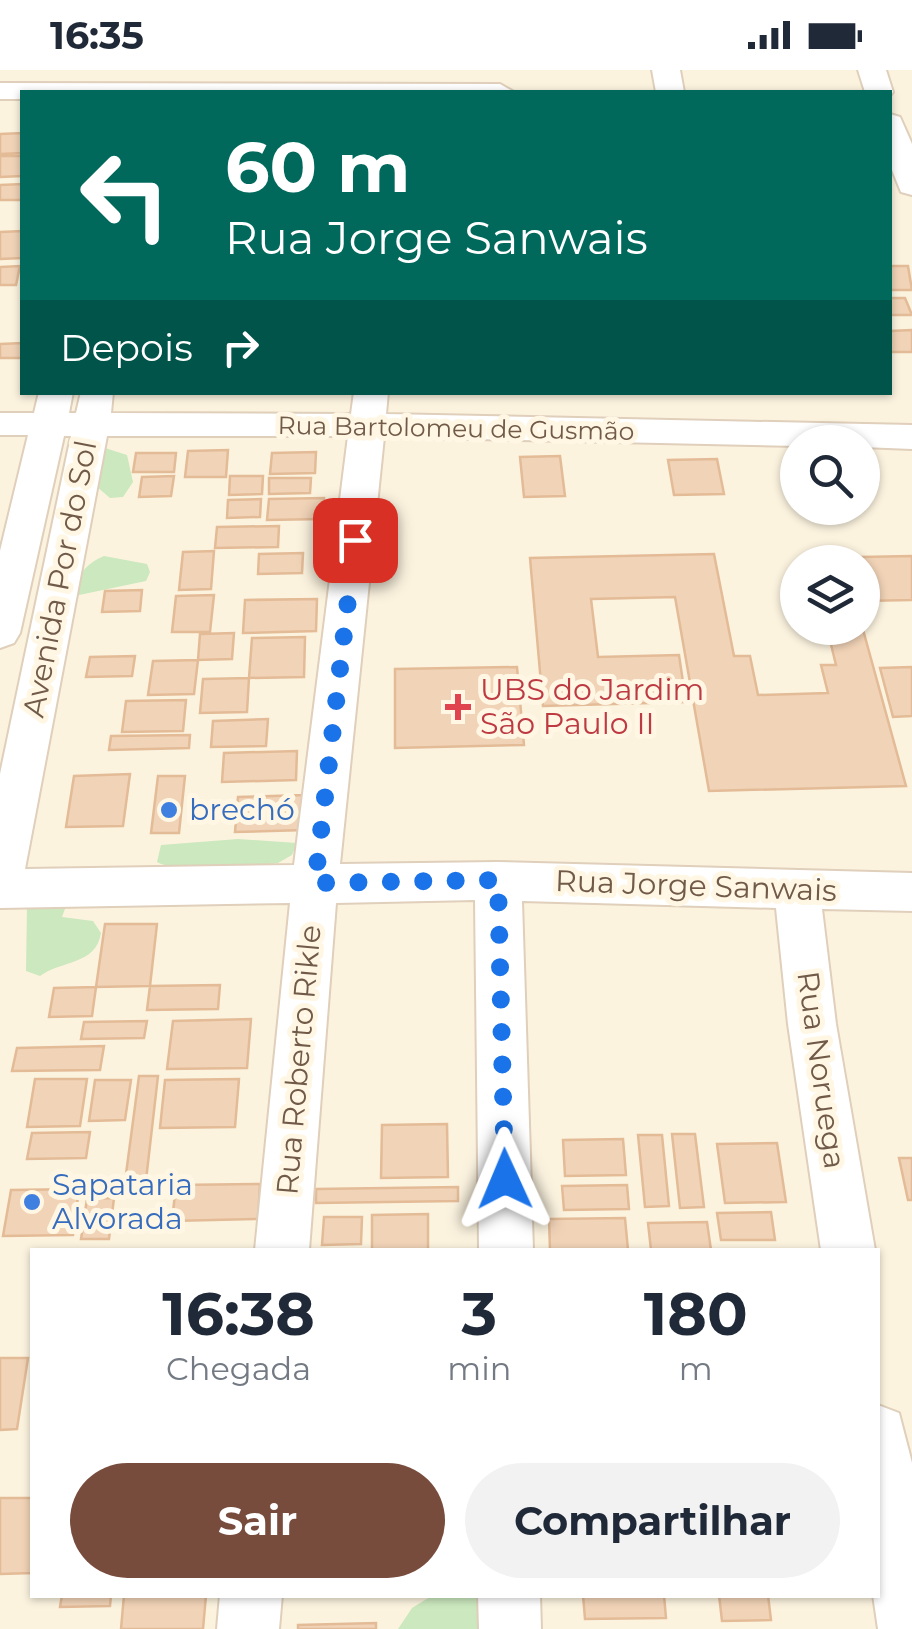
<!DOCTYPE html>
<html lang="pt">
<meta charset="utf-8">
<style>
:root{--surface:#fff;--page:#f2f2f3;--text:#1f2937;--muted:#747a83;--accent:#784c3d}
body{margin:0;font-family:Montserrat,sans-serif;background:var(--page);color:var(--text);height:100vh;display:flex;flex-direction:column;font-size:38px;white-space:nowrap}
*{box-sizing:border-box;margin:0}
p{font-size:32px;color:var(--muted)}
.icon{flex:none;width:55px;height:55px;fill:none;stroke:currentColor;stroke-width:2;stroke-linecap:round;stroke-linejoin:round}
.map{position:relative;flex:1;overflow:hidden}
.sheet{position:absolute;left:30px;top:1178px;width:850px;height:350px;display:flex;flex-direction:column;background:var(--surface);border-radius:0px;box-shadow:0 2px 8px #0004}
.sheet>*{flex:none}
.top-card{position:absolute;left:20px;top:20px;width:872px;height:305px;border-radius:0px;box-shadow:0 2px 8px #0004;background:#00695c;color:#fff;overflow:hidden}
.buttons{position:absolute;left:780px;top:355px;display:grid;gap:20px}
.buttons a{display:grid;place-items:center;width:100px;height:100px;border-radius:50%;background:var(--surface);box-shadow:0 2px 8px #0004;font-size:50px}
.pin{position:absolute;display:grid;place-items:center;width:85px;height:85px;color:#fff;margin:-42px;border-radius:20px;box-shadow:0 5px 15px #0006}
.me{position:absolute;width:110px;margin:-55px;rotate:359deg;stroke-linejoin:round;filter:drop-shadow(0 0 8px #0008)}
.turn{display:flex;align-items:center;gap:35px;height:210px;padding:0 40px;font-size:45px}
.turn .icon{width:130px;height:130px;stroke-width:2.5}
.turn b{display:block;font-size:70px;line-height:85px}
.then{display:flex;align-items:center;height:95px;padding:0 40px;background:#0003;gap:20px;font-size:38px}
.eta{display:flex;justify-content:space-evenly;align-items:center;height:170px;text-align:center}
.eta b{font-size:60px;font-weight:700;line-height:70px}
.action{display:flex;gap:20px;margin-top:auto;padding:20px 40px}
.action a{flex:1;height:115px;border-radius:60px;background:var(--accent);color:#fff;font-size:40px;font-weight:700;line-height:115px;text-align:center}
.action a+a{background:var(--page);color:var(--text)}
.status{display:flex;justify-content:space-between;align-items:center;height:70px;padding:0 50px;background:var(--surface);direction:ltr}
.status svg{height:28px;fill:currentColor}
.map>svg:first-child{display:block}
.green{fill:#cbe8be}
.building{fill:#f1d3b7;stroke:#e3bb97;stroke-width:2.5}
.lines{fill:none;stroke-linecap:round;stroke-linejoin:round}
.minor-casing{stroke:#dfcfbb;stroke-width:4}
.minor{fill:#fff;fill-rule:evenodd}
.route{stroke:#1a73e8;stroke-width:18;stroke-dasharray:0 32.4}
.health-dot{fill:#e0444e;stroke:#fff7e4;stroke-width:4}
.shop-dot{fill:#3f7fe0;stroke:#fff7e4;stroke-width:4}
.labels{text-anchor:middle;stroke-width:10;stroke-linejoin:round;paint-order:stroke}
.far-street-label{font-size:25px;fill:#715a47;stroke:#fff7e4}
.street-label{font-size:30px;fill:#715a47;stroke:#fff7e4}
.health-label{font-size:30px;fill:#be3a42;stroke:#fff7e4;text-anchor:start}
.shop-label{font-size:30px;fill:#366cbe;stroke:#fff7e4;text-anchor:start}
</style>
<div class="status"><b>16:35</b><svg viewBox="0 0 49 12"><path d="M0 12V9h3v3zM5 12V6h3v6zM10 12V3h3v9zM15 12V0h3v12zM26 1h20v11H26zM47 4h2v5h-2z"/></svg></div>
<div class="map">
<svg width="912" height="1559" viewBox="0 0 912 1559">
<rect width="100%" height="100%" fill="#fcf3df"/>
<path class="green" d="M105,378l22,7 6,27 -10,15 -13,1 -14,-12 5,-16 -4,-15z
M104,486l43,8 3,8 -4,9 -67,14 -5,-9c6,-14 15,-24 30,-30z
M238,769l59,4 -5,12 -14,8c-29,2 -98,12 -121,-1l4,-17z
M69,828l-7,19 31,4 8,12c-5,32 -39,27 -61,43l-14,-5 1,-68z
M433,1525h61l-10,34h-86l14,-21z"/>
<path class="building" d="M22,63v20l-22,1v-20z
M0,86h22v20l-22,1z
M22,114v16h-22v-15z
M22,161v27l-22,1v-27z
M20,196l-4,19h-16v-18z
M890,196h18l4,24h-22z
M890,228h15l7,17h-22z
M912,260v22h-22v-21z
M22,273v15h-22v-14z
M228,380l-2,27h-41l3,-26z
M316,382l-1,21 -45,1 2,-21z
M136,383h40l-2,19h-41z
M560,386l5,40 -41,1 -4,-40z
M717,389l7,35 -50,1 -6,-35z
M174,406l-3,20 -32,1 3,-20z
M230,406h33l-1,18 -33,1z
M269,408h42l-1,15 -41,1z
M324,428l-1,21 -56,1 2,-21z
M261,429l-1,18 -33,1 1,-18z
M279,456l-1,21 -63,1 2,-21z
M214,481l-3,38 -32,1 4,-38z
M303,483l-1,20 -44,1 1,-20z
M714,484l20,102h16l8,39 70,-2 -7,-28h15l-9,-37 35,-2 44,160 -197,5 -34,-194 -84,2 7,58 81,-2 7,47 -143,4 -13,-148z
M912,486v44l-50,1v-39h-52l-1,-4z
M142,520l-2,21 -38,1 3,-21z
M214,525l-4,37h-38l4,-36z
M317,529l-1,32 -73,2 2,-33z
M234,563l-2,26 -34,1 2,-26z
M305,567l-1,40 -55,1 3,-40z
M135,586l-3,20 -46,1 4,-20z
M198,590l-4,34 -46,1 5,-34z
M517,597l7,78 -129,3v-79z
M912,597v49l-19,1 -13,-49z
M249,608l-2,34 -47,1 3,-34z
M186,630l-3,31 -61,1 4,-31z
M268,649l-2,27 -55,1 2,-26z
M190,665l-1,13 -80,2 2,-14z
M297,681l-1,29 -74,2 2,-29z
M130,704l-7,52 -57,1 8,-51z
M158,706h27l-6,57h-28z
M306,725l-1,35 -70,2 3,-35z
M105,854h52l-7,62 -54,1z
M220,915l-2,24 -71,1 3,-24z
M96,917l-4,29 -43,1 5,-29z
M251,949l-4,49 -80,1 6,-48z
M147,951l-3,17 -63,1 3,-17z
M104,976l-4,24 -88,1 5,-23z
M139,1006h19l-13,113h-21z
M35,1009h52l-7,47 -53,1z
M239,1009l-4,48 -75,1 5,-48z
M95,1010h36l-6,40 -36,1z
M447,1054l1,53 -67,1 1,-53z
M90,1062l-4,26 -59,1 5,-26z
M672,1064h23l9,73 -24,1z
M638,1065h24l7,71 -24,1z
M623,1069l3,36 -61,1 -2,-36z
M777,1073l9,59 -61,1 -8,-59z
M899,1088h13v42h-4z
M260,1114l-2,35 -86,2 4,-36z
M627,1115l2,24 -65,1 -2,-24z
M458,1117v14l-142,2v-14z
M79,1119l-6,46 -70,1 8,-46z
M114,1128l-5,41h-28l6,-40z
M771,1142l4,28h-54l-4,-27z
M428,1144v36h-56v-35z
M324,1147h38l-1,27 -39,1z
M625,1148l3,32h-78l-1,-31z
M707,1152l4,28h-60l-3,-27z
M0,1288h28l-11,71 -17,1z
M0,1428h32v75l-32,1z
M62,1525h49l-1,11 -50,1z
M124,1525h82l-3,34h-82z
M583,1525h81l2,23 -81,1z
M719,1525h49l3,25 -49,1z
M376,1553v6h-78v-4z"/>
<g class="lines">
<g class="minor-casing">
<path id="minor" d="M652,0h28l4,22h-28z
M858,0h28l7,22 -3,4v-4h-25z
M0,13l500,1 14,8h-492v7h-22z
M890,44l10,3 12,27v51l-11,-3 -11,-27z
M39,322h34l-4,21h7l5,-21h32l-2,21 240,1 3,-22h34l-2,22 526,11v24l-50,-2v-5l-64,4 -414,-9 -44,427 158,-2 414,11v38l-90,-2 14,115 39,226h-54l-33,-226 -12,-116 -254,-7 11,349h-54l-4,-350 -139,3 -27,347h-54l35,-347 -290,5v-134l71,-338h-7l-44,197 -6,10 -14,5v-97l28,-116h-28v-22h34zM107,366h241l-54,429 -269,4z
M878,1335l21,8 13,50v166h-34l-5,-34h5z
M220,1525h62l-3,34h-62z
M478,1525h62l1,34h-62z"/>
</g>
<use href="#minor" class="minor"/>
</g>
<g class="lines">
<path class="route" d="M355,470l-40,343 183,-3 7,299"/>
</g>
<path class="health-dot" d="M453 622h10v10h10v10h-10v10h-10v-10h-10v-10h10z"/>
<g class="shop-dot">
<circle cx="169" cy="740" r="10"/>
<circle cx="32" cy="1132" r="10"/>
</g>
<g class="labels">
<g class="far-street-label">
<text transform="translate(456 358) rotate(1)" y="9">Rua Bartolomeu de Gusmão</text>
</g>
<g class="street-label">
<text transform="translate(60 509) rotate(-79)" y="10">Avenida Por do Sol</text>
<text transform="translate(696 816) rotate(2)" y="10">Rua Jorge Sanwais</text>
<text transform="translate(299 990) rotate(-85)" y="10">Rua Roberto Rikle</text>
<text transform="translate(821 1000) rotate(82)" y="10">Rua Noruega</text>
</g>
<g class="health-label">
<text x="480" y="630">UBS do Jardim<tspan x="480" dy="34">São Paulo II</tspan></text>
</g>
<g class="shop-label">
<text x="189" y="750">brechó</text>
<text x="52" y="1125">Sapataria<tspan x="52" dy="34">Alvorada</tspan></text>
</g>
</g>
</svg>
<div class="buttons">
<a><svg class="icon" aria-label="search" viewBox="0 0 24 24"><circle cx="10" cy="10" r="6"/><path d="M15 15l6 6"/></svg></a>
<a><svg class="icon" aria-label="layers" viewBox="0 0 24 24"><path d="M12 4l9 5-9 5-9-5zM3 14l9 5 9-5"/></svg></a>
</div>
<div class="pin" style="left:355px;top:470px;background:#d93025"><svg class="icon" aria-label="arrive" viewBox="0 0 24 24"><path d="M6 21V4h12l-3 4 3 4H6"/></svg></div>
<svg class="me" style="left:505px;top:1109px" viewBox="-20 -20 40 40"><path d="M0-17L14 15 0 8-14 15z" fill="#1a73e8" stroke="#fff" stroke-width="4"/></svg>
<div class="top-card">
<div class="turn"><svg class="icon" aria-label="left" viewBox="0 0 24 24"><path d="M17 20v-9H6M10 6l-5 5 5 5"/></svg><div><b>60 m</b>Rua Jorge Sanwais</div></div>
<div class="then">Depois<svg class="icon" aria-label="right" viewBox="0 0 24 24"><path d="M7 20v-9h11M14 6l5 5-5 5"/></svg></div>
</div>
<section class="sheet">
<div class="eta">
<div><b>16:38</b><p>Chegada</p></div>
<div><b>3</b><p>min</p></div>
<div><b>180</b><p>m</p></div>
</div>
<div class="action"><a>Sair</a><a>Compartilhar</a></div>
</section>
</div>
